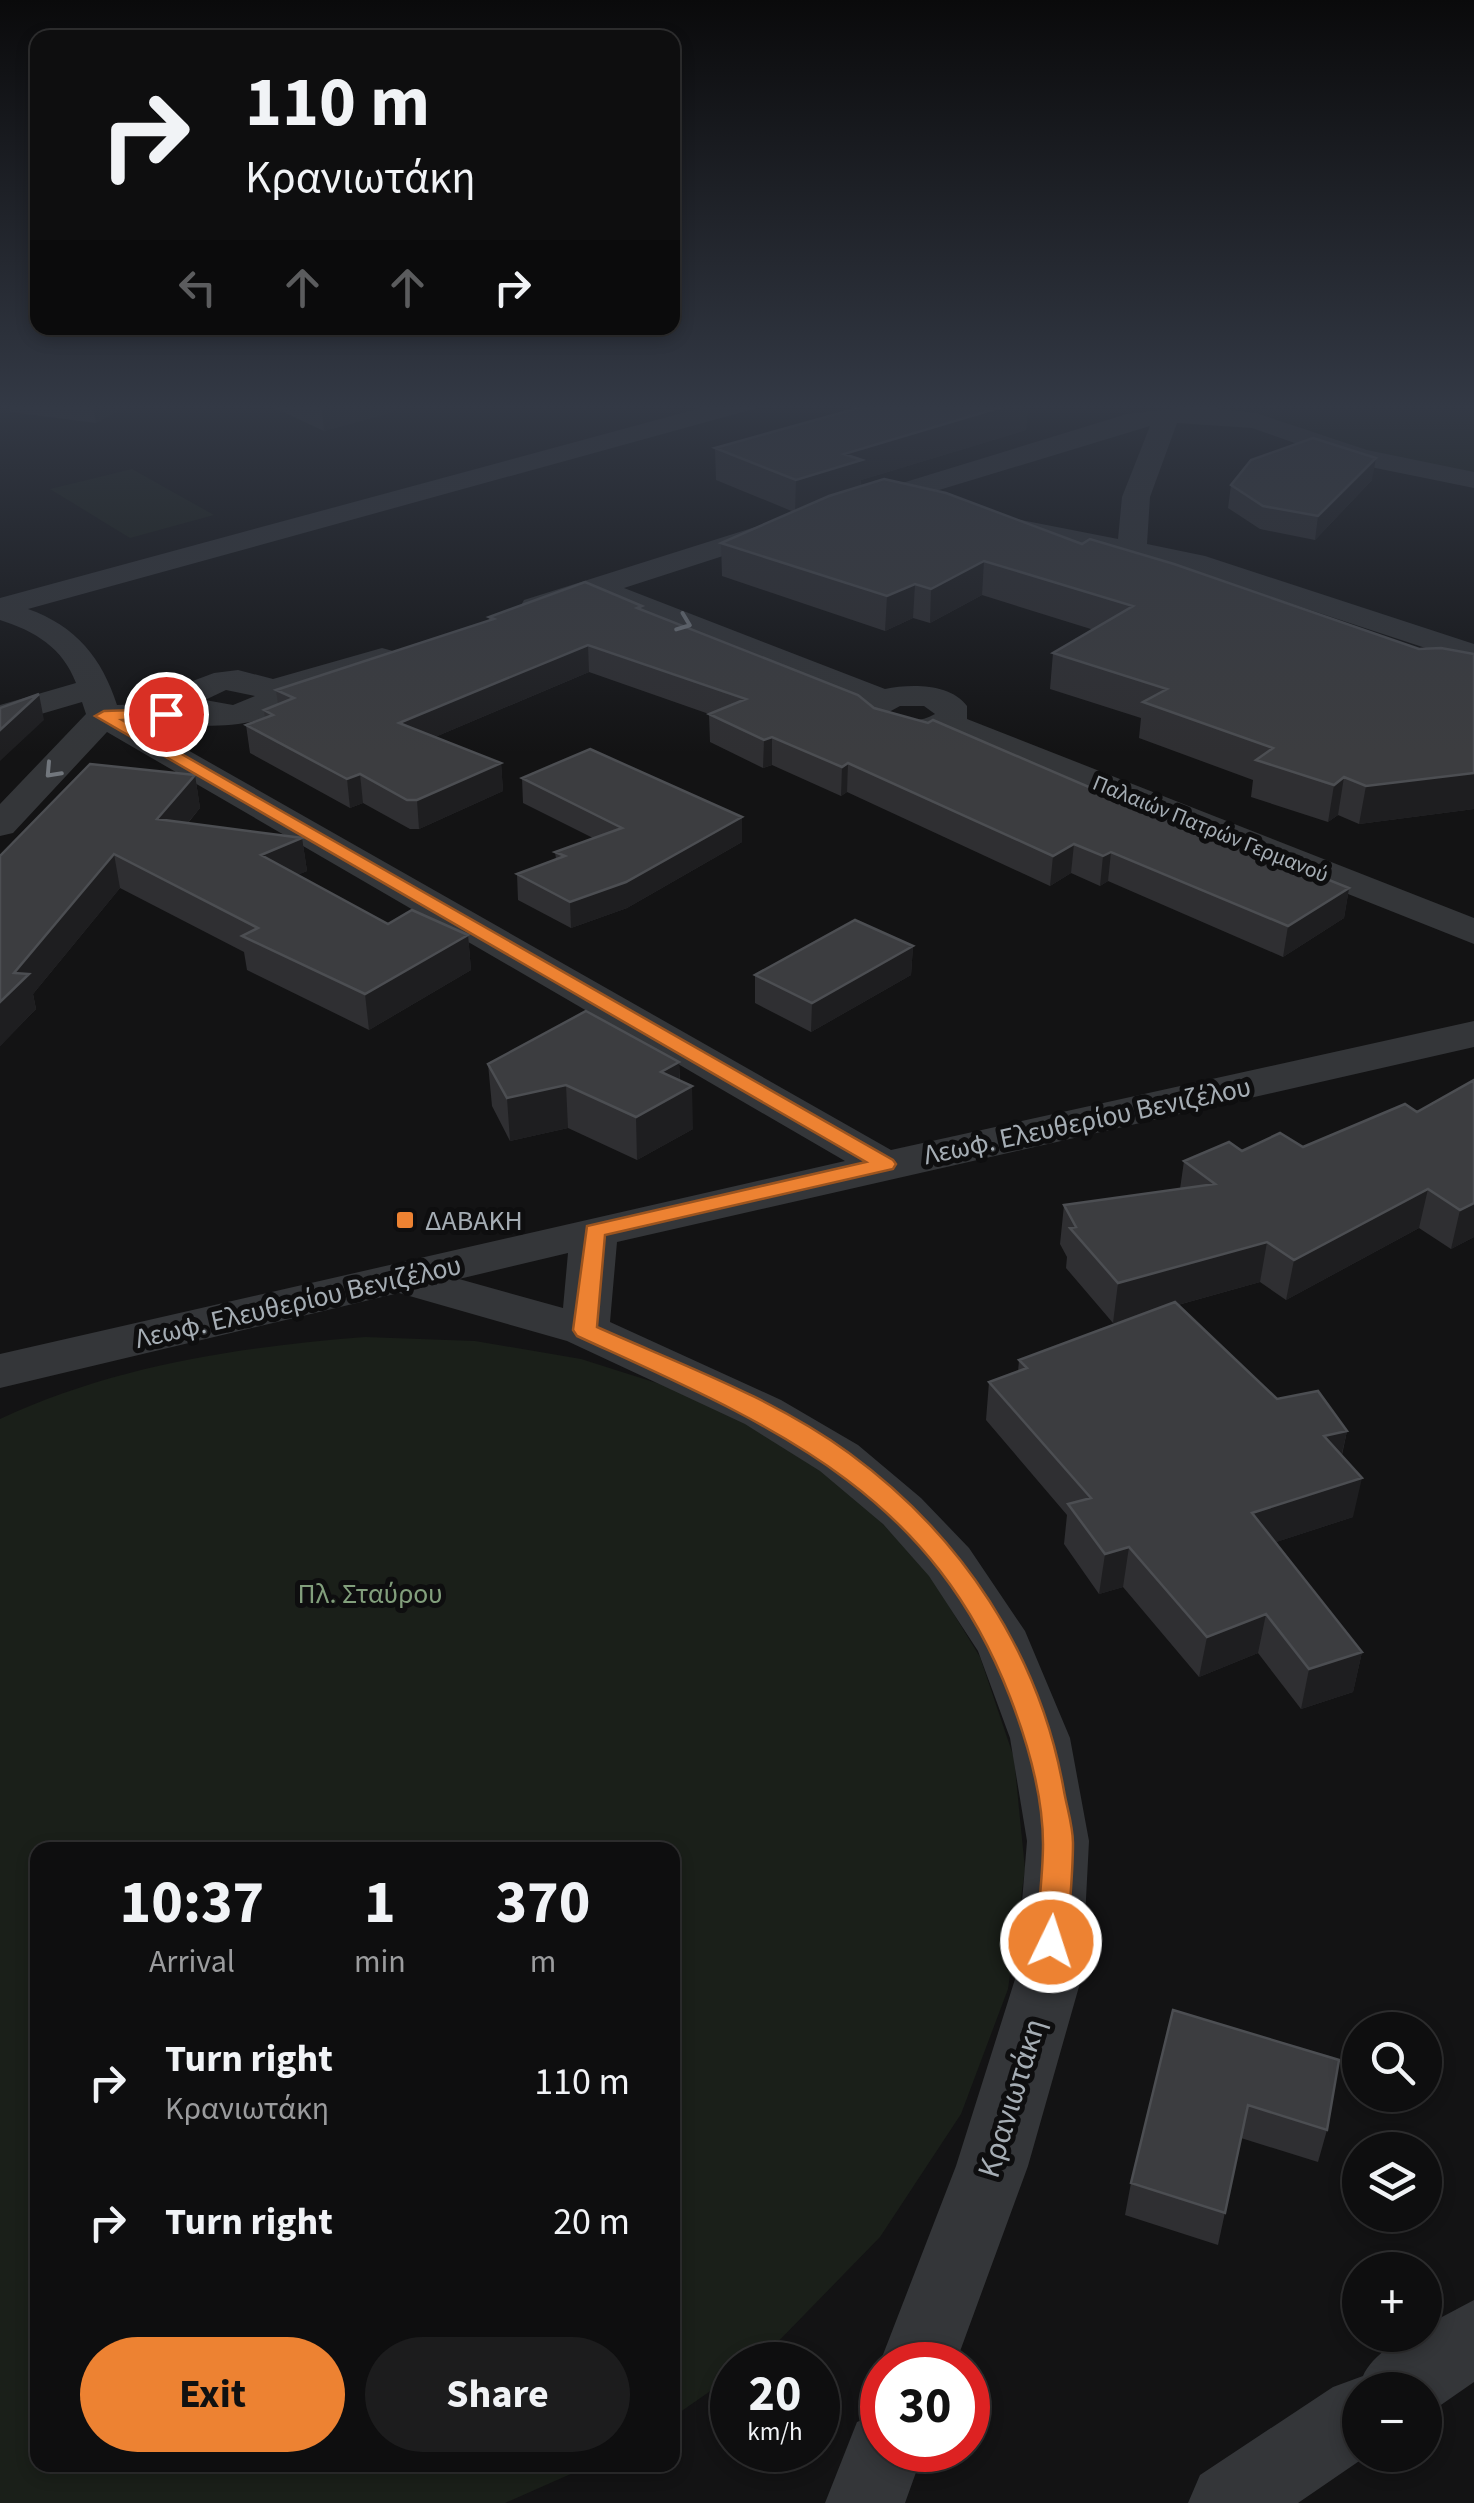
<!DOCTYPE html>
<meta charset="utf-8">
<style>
:root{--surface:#0e0e0f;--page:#1c1c1d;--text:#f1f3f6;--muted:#9b9c9e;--line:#2e2e2f;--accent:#ed8232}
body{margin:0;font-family:"Source Sans 3",sans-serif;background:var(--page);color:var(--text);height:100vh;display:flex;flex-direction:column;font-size:38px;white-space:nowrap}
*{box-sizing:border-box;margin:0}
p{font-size:32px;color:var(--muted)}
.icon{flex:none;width:55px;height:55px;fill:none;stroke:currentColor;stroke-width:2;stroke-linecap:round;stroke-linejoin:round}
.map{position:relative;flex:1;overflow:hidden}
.details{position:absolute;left:30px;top:1842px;width:650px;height:630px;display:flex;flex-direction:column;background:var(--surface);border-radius:20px;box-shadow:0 5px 15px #0003,0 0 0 2px var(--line)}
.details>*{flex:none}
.top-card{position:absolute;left:30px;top:30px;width:650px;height:305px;border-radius:20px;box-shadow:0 5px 15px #0003,0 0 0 2px var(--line);background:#0e0e0f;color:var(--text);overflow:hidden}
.buttons{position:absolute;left:1342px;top:2012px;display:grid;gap:20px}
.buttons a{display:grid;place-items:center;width:100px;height:100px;border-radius:50%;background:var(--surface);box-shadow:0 5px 15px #0003,0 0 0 2px var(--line);font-size:50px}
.speed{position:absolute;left:710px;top:2342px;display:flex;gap:20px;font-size:50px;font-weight:700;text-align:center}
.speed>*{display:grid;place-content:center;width:130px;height:130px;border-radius:50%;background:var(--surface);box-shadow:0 5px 15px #0003,0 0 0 2px var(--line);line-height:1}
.speed small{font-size:25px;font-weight:400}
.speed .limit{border:15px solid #d22;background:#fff;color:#111}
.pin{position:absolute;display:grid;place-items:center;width:85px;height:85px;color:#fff;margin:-42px;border:5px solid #fff;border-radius:50%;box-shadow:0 2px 10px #0007}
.me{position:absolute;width:110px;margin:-55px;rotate:4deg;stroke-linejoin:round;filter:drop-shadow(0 0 8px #0008)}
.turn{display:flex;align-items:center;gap:35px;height:210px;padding:0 50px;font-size:45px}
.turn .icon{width:130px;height:130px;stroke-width:2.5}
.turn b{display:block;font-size:70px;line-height:85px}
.lanes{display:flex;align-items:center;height:95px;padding:0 50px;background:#0003;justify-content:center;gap:50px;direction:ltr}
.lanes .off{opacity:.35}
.eta{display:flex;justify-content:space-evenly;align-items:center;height:170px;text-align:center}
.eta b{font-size:60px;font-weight:700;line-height:70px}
.button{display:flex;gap:20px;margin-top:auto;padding:20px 50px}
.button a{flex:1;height:115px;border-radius:60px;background:var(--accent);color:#111;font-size:40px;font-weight:700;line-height:115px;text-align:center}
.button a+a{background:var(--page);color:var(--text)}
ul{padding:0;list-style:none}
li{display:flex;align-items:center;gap:30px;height:140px;padding:0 50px}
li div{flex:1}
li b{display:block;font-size:38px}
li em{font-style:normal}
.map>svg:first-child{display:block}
.green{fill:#1a1f19}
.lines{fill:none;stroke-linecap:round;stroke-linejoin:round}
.minor{fill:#343639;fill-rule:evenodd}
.wall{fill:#2f2f32}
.shaded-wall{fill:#1e1e20}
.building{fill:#3c3d40;stroke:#4c4e52;stroke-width:2.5}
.oneway{stroke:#72777d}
.route{fill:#ed8232;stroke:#9a5420;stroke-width:2.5}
.poi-dot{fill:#ed8232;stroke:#0e0e0f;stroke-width:4}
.labels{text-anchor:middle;stroke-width:10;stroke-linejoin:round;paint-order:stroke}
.far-street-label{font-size:22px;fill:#a5adb4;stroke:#0e0e0f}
.street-label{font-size:28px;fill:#a5adb4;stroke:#0e0e0f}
.poi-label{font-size:28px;fill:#a5adb4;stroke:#0e0e0f;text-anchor:start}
.park-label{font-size:28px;fill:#829f7c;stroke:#0e0e0f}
.near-street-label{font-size:32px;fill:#a5adb4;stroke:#0e0e0f}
</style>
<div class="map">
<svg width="1474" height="2503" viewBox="0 0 1474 2503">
<rect width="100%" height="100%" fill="#131314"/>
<path class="green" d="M1194,403h280v72l-105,-21 -124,-45 -34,2z
M132,469l82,46 -84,23 -80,-49z
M365,1337l110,4 106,18 101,32 92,46 83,60 70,73 53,87 34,101 11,111 -17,120 -47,125 -81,123 -112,115 -19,13h-17v11l-59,41 -1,-567h-634v615h553l-86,38h-505v-1084c116,-54 240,-72 365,-82z"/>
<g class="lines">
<path class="minor" d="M719,403h42l-4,5 -729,201c48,17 74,49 89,96l56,-2 -3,-3 12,-15 32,-12 24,-3 35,9 109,-31 11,3 5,7 -5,7 -105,30c-13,43 -109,28 -146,29l749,426 583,-129v26l-857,195 -7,80 171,78 77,45 63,53 48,50 56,83 45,107 19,103 -7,135 -54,190 -73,199h-73v9l-3,-9 77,-199 60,-190 11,-135 -17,-103 -32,-87 -49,-75 -46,-52 -63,-53 -75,-47 -178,-83 -168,-48 -399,95v-34l845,-193 -738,-429 -94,101 -13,3v-32l86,-90 -4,-12 -82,24v-21l76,-22c-13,-35 -41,-52 -76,-63v-22zM226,690l29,6 -22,9 -28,-5zM568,1253l-5,55 -104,-29z
M1197,406l59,7 111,37 107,22v16l-123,-25 -99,-35 -75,-5 -27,74 -3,47 58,12 269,88v20l-285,-94 -183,-35 -10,-3 -4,-6 4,-6 10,-3 112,22 4,-42 28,-71 -280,85h-20l-4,-6 4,-6 277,-85z
M781,519l10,3 4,6 -4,6 -167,54 261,101c25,-5 65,-6 82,17v13l507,199v26l-527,-209c-30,8 -71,10 -91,-19l4,-13 -266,-105 -59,18 -11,-2 -4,-7 4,-7zM924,706l11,8c-16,9 -31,8 -46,-2l11,-6z
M1474,2300v82l-49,34v-26h-65v65h8l-70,48h-110l12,-28 133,-88 30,-11c9,-21 39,-41 62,-41v-9z
M882,2412v38h42l-19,53h-80l32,-81z"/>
</g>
<path class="wall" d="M8,403h124l-36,20 -86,-11z
M264,403h128l1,9 -69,19z
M876,403h152l-2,27 -165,50v6l221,58 337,105 55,5v155l-115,15 -21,-9 -10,7 -77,-25 2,-17 -114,-42 2,-20 -91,-29 3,-36 41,-23 -112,-35 -52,28 -17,-5 -28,13 -163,-55 -1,-33 73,-31 -78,-32 -1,-32z
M1372,480l-57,60 -55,-11 -32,-21 3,-23z
M642,610l232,98 475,180 -5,30 -61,39 -175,-76 -8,5 -29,-13 -21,13 -203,-94 -6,4 -69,-31 -9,3 -53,-26 -1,-28 -120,-42 -154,65 66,26 2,28 -84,38h-9l-47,-26 -13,5 -100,-55 -4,-28 19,-7 -1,-8 14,-6 -2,-14 213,-69v-4z
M195,775l5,33 -12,15 114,15 5,33 -10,4 91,49 80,11 3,35 -102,60 -122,-60 -3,-18 -124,-64 -87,106 3,15 -36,37v-190z
M522,778l220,64 -115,66 -56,20 -53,-28 -1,-26 39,-15 -1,-7 38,-14 -70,-35z
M913,946l-2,29 -100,57 -56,-29v-28z
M679,1062l1,18 13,49 -56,31 -69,-32 -58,13 -18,-35 -4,-42z
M1417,1112l57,125 -23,12 -32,-21 -133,72 -26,-18 -82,23 99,94 70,32 -5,24 11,62 -77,25 86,110 -9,40 -52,17 -43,-56 -59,24 -76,-90 -24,7 -35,-50 3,-29 -81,-95 3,-38 29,-10 1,-12 113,-42 -19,5 -47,-55 1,-11 -7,-13 4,-39 116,-16 4,-28 58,-10 61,-4z
M1173,2010l154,120 -9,32 -77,-24 -23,107 -93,-30 6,-32z"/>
<path class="shaded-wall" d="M92,403h40l-36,20z
M321,403h71l1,9 -69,19z
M1015,403h13l-2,27 -165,50 -1,12 -65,20 1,-32 48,-26z
M1376,458l-4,22 -57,60 3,-24z
M984,561l-2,34 -52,28 1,-34z
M915,584l-2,34 -28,13 2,-35z
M588,645l1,27 -187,79 -3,-28z
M39,694l5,26 -44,41v-31z
M772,737v28l-9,3 1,-28z
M501,763l2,28 -84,38 -2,-29z
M848,763l-1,29 -6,4 1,-29z
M1474,773v36l-115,15 7,-38z
M360,774l3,29 -13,5 -3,-29z
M195,775l5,33 -37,44 -6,-33z
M1344,777l-6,38 -10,7 6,-37z
M742,817v25l-115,66 -56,20 -1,-26z
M302,838l5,33 -42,18 -4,-34z
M1074,844l-3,29 -21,13 3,-30z
M1111,852l-3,29 -8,5 3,-30z
M114,854l6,34 -87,106 3,15 -36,37v-44l14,-29z
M1349,888l-5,30 -61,39 5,-31z
M468,935l3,35 -102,60 -4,-36z
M913,946l-2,29 -100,57 1,-29z
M679,1062l1,31 12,-7 1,43 -56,31 -1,-43 25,-45z
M566,1085l2,43 -58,13 -3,-43z
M1428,1189l-9,39 -133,72 8,-40z
M1474,1203v34l-23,12 9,-39z
M1267,1242l-7,40 -147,41 5,-40z
M1347,1431l-9,39 -14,-34z
M1362,1478l-9,39 -108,35 7,-39z
M1129,1547l-6,40 -24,7 6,-40z
M1266,1614l-8,39 -59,24 8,-40z
M1362,1652l-9,40 -52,17 8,-40z"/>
<path class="building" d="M876,403h139l-171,51 18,6 -66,20 -81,-32z
M1313,438l63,20 -58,58 -55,-10 -32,-21 20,-25z
M884,479l62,14 136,51 8,-5 84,25 245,85 22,-1 33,6v119l-108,13 -22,-9 -10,8 -78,-25 17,-12 -130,-46 24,-13 -114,-36 80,-47 -149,-45 -53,28 -16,-5 -28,12 -166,-53 108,-47z
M585,582l57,24 -5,2 221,87 16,13 54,15 5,-3 193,83 4,-3 219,88 -61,38 -177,-74 -8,4 -29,-12 -21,12 -205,-93 -6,4 -70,-30 -8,3 -55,-26 37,-15 -158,-54 -189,78 102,40 -84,37h-10l-47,-26 -13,5 -101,-54 27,-10 -9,-5 30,-12 -18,-8 218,-71 -5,-2z
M39,694l-39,36v-22z
M590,749l152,68 -116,65 -56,20 -53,-28 48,-18 -10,-4 67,-24 -100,-50z
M90,764l105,11 -38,44 145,19 -41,17 127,69 24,-14 56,25 -103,59 -123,-58 16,-8 -144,-74 -100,119 15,1 -29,28v-146z
M855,920l58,26 -101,57 -57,-28z
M586,1011l93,51 -18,10 31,14 -56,31 -70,-32 -59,13 -19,-34z
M1474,1080v123l-14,7 -32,-21 -134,71 -27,-18 -149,41 -48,-55 6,-1 -12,-22 151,-21 -31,-23 45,-19 13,9 38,-18 23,14 102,-43 12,8z
M1175,1302l102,97 41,-8 29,40 -23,5 38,42 -110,35 110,139 -53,17 -43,-55 -59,23 -78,-90 -24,7 -37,-50 23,-6 -102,-116 38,-14 -8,-8z
M1173,2010l166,50 -12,70 -79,-25 -23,108 -94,-30z"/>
<defs><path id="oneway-chevron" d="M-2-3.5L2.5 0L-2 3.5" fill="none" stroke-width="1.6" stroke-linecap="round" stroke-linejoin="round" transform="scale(2.5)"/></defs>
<g class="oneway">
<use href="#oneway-chevron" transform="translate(684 623) rotate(21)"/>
<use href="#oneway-chevron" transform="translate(52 771) rotate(133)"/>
</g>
<linearGradient id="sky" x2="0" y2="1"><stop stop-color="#0a0a0b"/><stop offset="0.54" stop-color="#333945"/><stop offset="1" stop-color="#333945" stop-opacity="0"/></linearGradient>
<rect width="1474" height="753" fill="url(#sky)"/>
<path class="route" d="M166,709l8,5 -2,3 -50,3 771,440 3,4 -3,5 -288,66 -8,92c85,38 177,71 252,126 112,82 191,200 215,338 3,17 9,35 9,52 0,33 -4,66 -6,99l-5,9 -11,4 -11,-4 -4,-9c2,-32 7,-66 7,-98 0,-48 -16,-103 -33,-147 -81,-210 -244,-274 -433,-361l-4,-6 14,-104 279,-64 -771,-446 9,-5z"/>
<rect class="poi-dot" x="395" y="1210" width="20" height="20" rx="5"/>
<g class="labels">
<g class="far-street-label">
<text transform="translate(1211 828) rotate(22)" y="8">Παλαιών Πατρών Γερμανού</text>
</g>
<g class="street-label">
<text transform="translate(1087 1120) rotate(-12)" y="10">Λεωφ. Ελευθερίου Βενιζέλου</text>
<text transform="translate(298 1301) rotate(-13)" y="10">Λεωφ. Ελευθερίου Βενιζέλου</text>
</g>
<g class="poi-label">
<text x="425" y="1230">ΔΑΒΑΚΗ</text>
</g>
<g class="park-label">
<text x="370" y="1603">Πλ. Σταύρου</text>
</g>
<g class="near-street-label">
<text transform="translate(1011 2098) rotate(-73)" y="11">Κρανιωτάκη</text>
</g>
</g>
</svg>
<div class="buttons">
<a><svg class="icon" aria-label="search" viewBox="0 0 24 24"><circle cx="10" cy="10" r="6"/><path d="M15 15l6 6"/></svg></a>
<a><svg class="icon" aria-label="layers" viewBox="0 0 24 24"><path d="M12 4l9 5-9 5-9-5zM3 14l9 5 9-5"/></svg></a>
<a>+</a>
<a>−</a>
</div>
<div class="speed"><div>20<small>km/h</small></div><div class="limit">30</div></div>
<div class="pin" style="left:166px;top:714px;background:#d93025"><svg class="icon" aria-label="arrive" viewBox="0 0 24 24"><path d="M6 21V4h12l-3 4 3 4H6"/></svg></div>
<svg class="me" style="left:1051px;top:1942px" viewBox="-20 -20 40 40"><circle r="17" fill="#ed8232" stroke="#fff" stroke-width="3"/><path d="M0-11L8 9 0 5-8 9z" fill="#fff"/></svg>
<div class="top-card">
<div class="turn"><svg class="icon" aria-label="right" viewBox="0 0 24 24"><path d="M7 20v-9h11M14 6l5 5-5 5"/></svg><div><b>110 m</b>Κρανιωτάκη</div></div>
<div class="lanes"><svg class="icon off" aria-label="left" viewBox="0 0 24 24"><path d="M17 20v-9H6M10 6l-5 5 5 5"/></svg><svg class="icon off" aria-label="ahead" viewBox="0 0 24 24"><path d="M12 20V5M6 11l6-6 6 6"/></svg><svg class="icon off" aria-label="ahead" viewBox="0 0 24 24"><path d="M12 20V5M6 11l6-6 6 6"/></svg><svg class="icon" aria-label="right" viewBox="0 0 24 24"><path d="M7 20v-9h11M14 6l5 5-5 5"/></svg></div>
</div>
<section class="details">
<div class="eta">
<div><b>10:37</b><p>Arrival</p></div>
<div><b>1</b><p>min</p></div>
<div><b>370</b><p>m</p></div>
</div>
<ul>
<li><svg class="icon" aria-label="right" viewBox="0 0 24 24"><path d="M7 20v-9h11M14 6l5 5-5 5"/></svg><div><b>Turn right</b><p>Κρανιωτάκη</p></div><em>110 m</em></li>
<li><svg class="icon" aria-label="right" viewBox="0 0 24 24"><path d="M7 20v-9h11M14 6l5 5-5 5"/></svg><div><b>Turn right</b></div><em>20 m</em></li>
</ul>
<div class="button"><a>Exit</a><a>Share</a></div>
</section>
</div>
